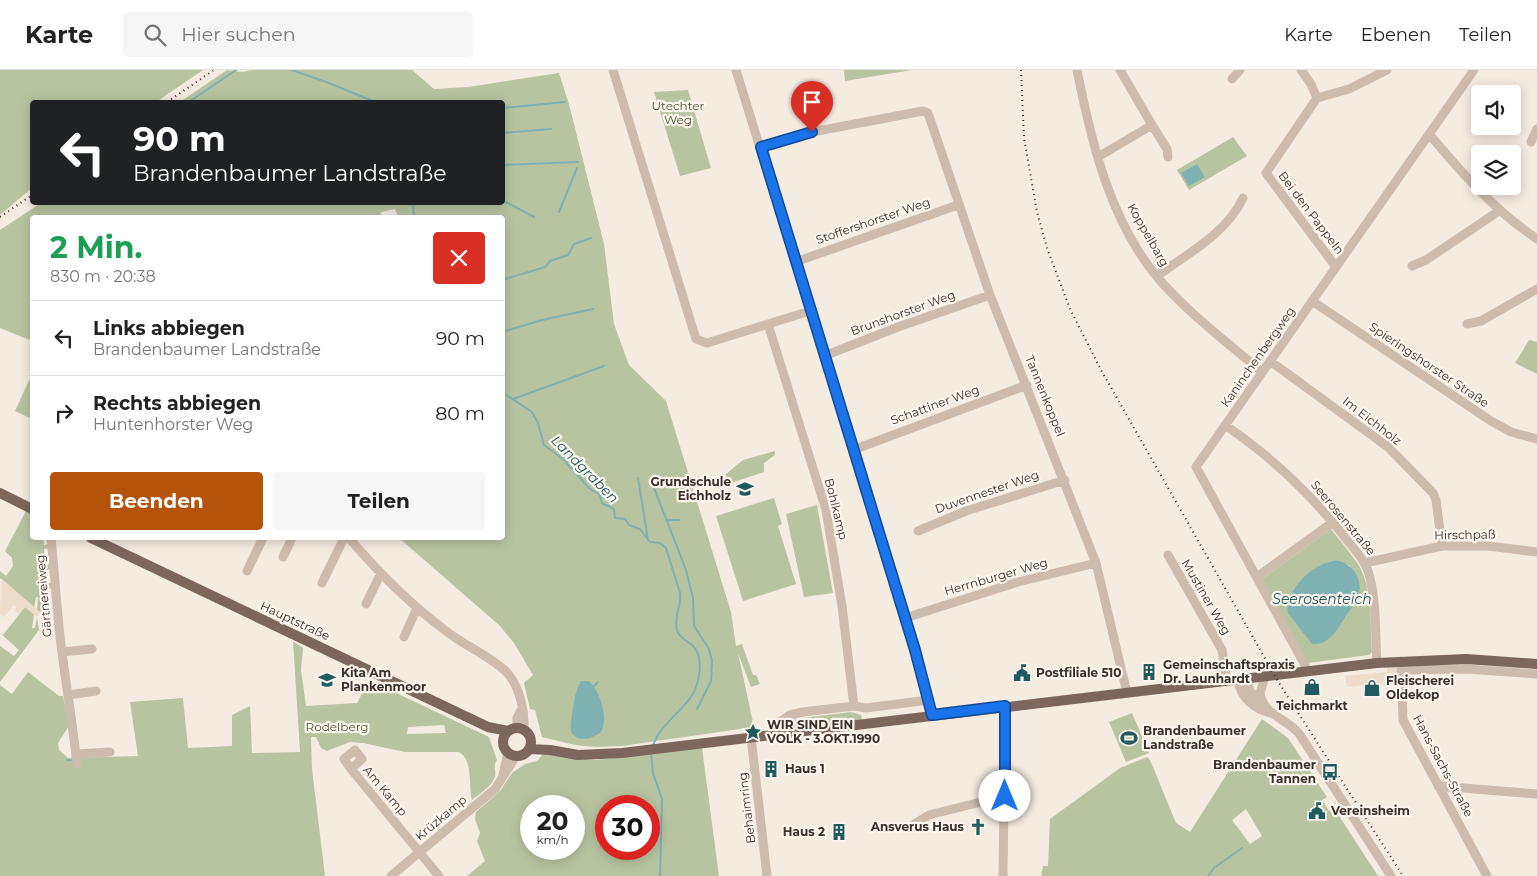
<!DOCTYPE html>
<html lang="de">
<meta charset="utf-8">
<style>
:root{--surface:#fff;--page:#f6f6f6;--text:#222;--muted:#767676;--line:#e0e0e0;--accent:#b45309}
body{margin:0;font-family:Montserrat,sans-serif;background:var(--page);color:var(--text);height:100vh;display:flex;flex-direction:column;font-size:19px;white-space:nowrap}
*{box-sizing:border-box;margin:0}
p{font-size:16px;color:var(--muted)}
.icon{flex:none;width:28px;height:28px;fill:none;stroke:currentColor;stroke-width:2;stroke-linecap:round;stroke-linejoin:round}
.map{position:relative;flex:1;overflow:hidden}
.panel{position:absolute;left:30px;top:145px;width:475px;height:325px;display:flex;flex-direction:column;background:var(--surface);border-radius:5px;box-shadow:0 2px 12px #0003}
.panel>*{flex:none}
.banner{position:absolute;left:30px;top:30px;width:475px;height:105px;border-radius:5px;box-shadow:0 2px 12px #0003;background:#202124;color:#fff;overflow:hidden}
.buttons{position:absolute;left:1471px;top:15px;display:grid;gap:10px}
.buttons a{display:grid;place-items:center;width:50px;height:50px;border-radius:5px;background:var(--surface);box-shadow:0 2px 12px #0003;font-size:25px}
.speed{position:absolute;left:520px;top:725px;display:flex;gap:10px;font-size:25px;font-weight:700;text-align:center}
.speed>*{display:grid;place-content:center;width:65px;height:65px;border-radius:50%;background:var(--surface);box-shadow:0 2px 12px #0003;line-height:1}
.speed small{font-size:12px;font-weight:400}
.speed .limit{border:8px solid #d22;background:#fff;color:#111}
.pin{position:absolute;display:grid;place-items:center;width:42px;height:42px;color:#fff;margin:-51px -21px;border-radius:50% 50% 50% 0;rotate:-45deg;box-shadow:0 0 5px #0007}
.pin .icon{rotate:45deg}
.me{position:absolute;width:55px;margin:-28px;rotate:0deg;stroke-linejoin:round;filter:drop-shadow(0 0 4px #0008)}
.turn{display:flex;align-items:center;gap:18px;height:105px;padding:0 20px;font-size:22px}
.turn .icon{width:65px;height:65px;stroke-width:2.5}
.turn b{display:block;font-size:35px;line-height:42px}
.round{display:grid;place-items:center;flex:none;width:52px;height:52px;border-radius:5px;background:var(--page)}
.head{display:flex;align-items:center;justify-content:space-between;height:85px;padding:0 20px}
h1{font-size:30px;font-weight:700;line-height:38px;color:#1e9e55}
.primary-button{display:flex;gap:10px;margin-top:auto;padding:10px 20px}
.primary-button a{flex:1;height:58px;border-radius:5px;background:var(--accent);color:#fff;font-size:20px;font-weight:700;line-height:58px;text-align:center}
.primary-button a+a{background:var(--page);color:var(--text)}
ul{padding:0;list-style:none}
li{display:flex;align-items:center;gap:15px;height:75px;padding:0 20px;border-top:1px solid var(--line)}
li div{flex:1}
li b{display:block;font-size:19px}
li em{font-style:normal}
header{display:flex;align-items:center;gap:30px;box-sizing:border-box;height:70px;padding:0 25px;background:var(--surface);border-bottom:1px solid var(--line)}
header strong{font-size:24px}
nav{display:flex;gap:28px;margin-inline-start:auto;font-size:18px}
.search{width:350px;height:45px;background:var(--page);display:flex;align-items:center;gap:12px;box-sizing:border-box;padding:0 18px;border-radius:5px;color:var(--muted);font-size:19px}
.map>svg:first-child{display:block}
.green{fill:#b8c4a0;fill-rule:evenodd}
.plaza{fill:#ecdcc8}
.water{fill:#7fb0b2}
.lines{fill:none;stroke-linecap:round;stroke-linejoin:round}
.stream{stroke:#7fb0b2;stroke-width:2}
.minor{stroke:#cdbbac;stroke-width:9}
.major{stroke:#7d675c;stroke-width:10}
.rail{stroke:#3b302b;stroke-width:2;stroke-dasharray:1 4;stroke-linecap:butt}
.route-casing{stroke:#114b97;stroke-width:12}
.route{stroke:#1a73e8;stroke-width:9}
.labels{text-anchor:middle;stroke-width:4.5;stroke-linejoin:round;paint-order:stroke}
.park-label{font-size:12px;fill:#4a5a2e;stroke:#fbf5ee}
.street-label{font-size:12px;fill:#3b302b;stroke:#fbf5ee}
.poi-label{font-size:12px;font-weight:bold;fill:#3b302b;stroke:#fbf5ee;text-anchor:start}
.water-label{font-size:14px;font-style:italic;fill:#1f5a5e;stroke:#fbf5ee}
</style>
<header>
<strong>Karte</strong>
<div class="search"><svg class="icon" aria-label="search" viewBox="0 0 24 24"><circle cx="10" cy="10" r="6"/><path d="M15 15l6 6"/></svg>Hier suchen</div>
<nav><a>Karte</a><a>Ebenen</a><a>Teilen</a></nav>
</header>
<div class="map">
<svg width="1537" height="806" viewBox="0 0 1537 806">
<rect width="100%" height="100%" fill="#f4ebe1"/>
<path class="green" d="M0,0h203l-47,32h-124v86l-32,27z
M227,0l16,2 9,-2h160l22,19 34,-2 91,-14 10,31 35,140 10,80 15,41 37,36 65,211 5,34 6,-2 11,31h3l4,9 -9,3 -13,-34 16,74 -132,19 -26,1 -21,-2 -33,-8 -7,-27 -5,-1 -6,-26 9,-8 -19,-32 -15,-18 -100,-87h103v-320l-104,-1 -3,-8 -14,3 -1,6h-348v123l-32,-13v-98l41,-27 461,-1v-100h-322z
M844,0h68l-67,11z
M688,20l23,78 -31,8 -26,-84z
M1233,67l14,19 -58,34 -12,-20z
M1529,270l8,2v32l-22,-11z
M32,304v45l-17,-8z
M775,381v4l-11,8v9l-33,11 -5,-3v-6l17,-14z
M774,428l8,26 -4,2 18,58 -53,17 -27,-85z
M817,435l16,88 -29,4 -18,-83z
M26,441l6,3v24h11l1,7 6,-1 1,4 -7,1 1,16 5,-1v5l-4,1 1,13h5v5l-4,1 1,15 -9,8 -3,-2 1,-13h-2l-2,11 -34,-30v-7l6,5 7,-10 -1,-8 -7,-7z
M1331,459c9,12 19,23 27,35 15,25 12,60 14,88l-3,3 -61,8 -46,-84zM1336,490l14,6 6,35 -11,16 -56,-18c11,-19 24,-35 47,-39z
M25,537l9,7 -2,14h3l2,-11 2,13 -39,52v-36l14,10 5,-6 -19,-17 3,2z
M293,571l10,7 -2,22 5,36 51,-3 12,-23 120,57 8,23c-4,6 -1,9 -2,16 -2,10 -16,18 -23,24 -4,-13 2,-42 -14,-48h-53l-42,-9 -13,-1 -23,9 -6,-3 -5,-11h-5l1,32 13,107h-325v-191l12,9 16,-22 31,24h4l6,30 -11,17 1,7 9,8 70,-2 -8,-54 53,-4 5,50 44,-2v-31l18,-9 2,47 48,-1zM444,655l2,8 -39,1 1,-7z
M851,642l10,3 1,5 -75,10 -1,-2 1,-6 15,-4z
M1132,643l17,40 -23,9 -17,-40z
M1262,649l26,19 39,59 -5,3 7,11 5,-3 44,68h-337l2,-10h5l2,-47 70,-51 27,-11 3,3 26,63 14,9zM1246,739l16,27 -12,8 -18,-24z
M702,678l17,128h-252l18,-15 -8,-20 3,-8 -5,-14 1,-7 24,-21 12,-18 13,-9 12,-3 6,-7 52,6zM531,736h43v43h-43zM606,736h43v43h-43z"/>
<path class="plaza" d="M2,509l38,33 -3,5 -12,-10 -6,7 -5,-4 3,-3 -3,-2 -10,12 -4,-3z
M1396,596l2,16 -51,5 -2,-11 42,-4v-5z"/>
<path class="water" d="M1197,94l8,13 -16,9 -8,-13z
M1336,490c18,4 29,21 21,39 -3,7 -9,13 -13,20 -8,12 -14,26 -32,25l-24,-31 -1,-7c6,-22 25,-42 49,-46z
M581,611h8c11,10 20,37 12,51 -9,7 -23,11 -30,0 -1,-10 4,-44 10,-51z"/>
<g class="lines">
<path class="stream" d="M292,0l37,13 46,19
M189,32l47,-32
M502,38l63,-6
M502,63l49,-4
M502,95l76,-3
M502,130l32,17
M413,132l1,16
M559,142l18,-44
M502,210l43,-13 5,-6 18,-6 6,-11 17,-6
M502,262l40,-12 51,-11
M502,322l30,20 6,11 6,22 20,15 25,28 11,7 2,8 12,6 1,9 10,1 4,6 11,4 10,13 10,1 6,5 14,45c2,13 -7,24 -3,37 2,8 11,11 16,16 12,12 6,39 -2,51 -11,16 -33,30 -38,49
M513,329l91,-33
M638,408l10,62
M651,410l35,90 7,28 1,28 15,23 3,12 -1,20 -14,28
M666,450h13
M594,616l4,-4
M651,683l2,20 9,26 -2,77
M67,690h8
M1208,806l6,-8 28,-20"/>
<path class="minor" d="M613,0l83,269 11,4 103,-32
M736,0l180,585 16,60
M1077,0c14,71 33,151 81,208 30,35 69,64 104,94
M1301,0l10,14 6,14 -51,75 70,94
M1232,9l8,-9
M1317,28l32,-9 38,-19
M1152,55l15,24 1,8
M1429,64c33,39 65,76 108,105
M1531,72l6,-13
M761,77l51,-15 111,-21 5,2 62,182 106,268 31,130
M1098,87l54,-32 -32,-55
M795,192l163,-57
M1412,196l14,-6 73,-49
M1157,206c30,-22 70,-43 86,-78
M1312,231l179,120 20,11 26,7
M768,254l58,186 16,96 12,100
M1467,254l14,-3 56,-32
M824,286l74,-29 92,-32
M1270,291l118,86 45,46 3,7 6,46
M1225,355c47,32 87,70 122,115 8,10 17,19 21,31 9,29 7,62 9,92
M853,380l174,-65
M918,461l48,-20 99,-31
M51,468c4,38 6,77 11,115 5,37 11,74 15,111
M349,468c29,34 61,66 97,93 17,14 50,28 63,44 11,14 16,37 15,54
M1168,485l54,95 5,32
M283,487l9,-19
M1365,493l77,-17h46l49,6
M247,501l16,-33
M1257,507l76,-55
M322,513l22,-45
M366,534l15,-31
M905,548l113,-36 78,-19
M404,567l13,-29
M62,582l30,-3
M1401,591l2,59 84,156
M1401,600l66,-1 70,5
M1306,602l-1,-7 -109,-198 278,-397
M1265,607l-5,16c4,24 28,25 40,42l91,141
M1246,609l4,12 12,13
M1238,610c2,17 17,30 33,33
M68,625l28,-4
M517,657v-9l4,-8
M779,664v-9l2,-4 9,-6 13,-3 51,-6 12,2 63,-8
M751,667l16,139
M355,680l7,9 -11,10 -7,-10z
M77,684l33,-2
M351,699l88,107
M503,705l5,-23
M1438,716l99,8
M911,756l18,-11 76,-19
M391,806l104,-87 21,-33
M1003,806l2,-170"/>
<path class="major" d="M0,423l32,16
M91,468l397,189 20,4
M503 672a14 14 0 1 1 28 0a14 14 0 1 1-28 0Z
M529,679l21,1 28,5 44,-2 755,-90 89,-4 71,5"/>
<path class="rail" d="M1021,0l3,68 13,74 10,36 23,61 31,61 178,313 124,193
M167,32l47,-32
M0,147l32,-22"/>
</g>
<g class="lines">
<g class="route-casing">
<path id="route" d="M812,62l-51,15 154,503 17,65 73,-9v90"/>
</g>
<use href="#route" class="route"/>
</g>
<defs>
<g id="school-bare" transform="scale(1.35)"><path d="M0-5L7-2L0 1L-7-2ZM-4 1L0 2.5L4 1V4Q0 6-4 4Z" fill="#1f5a5e" stroke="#fbf5ee" stroke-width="2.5" paint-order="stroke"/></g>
<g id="building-bare" transform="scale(1.35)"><path d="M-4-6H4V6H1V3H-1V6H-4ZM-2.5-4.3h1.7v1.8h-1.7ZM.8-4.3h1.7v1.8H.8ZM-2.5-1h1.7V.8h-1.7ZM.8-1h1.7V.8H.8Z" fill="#1f5a5e" stroke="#fbf5ee" stroke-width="2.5" paint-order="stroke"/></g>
<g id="civic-bare" transform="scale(1.35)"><path d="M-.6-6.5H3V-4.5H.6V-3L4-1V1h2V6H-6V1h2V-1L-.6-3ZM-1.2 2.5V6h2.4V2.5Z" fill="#1f5a5e" stroke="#fbf5ee" stroke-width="2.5" paint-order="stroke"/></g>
<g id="shop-bare" transform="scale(1.35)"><path d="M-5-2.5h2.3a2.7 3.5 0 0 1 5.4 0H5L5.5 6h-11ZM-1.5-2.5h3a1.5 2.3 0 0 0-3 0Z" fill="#1f5a5e" stroke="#fbf5ee" stroke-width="2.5" paint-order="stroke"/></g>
<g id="sight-bare" transform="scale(1.35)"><path d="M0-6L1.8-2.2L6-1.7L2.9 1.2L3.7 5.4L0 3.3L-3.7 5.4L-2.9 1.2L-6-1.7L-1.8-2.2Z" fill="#1f5a5e" stroke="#fbf5ee" stroke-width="2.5" paint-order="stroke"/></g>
<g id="stadium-bare" transform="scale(1.35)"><path d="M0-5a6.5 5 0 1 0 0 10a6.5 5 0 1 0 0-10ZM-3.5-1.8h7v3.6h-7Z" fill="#1f5a5e" stroke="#fbf5ee" stroke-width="2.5" paint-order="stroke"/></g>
<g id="bus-bare" transform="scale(1.35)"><path d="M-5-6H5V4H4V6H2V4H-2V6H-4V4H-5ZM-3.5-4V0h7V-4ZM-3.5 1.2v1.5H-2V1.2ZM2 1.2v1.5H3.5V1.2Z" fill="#1f5a5e" stroke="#fbf5ee" stroke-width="2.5" paint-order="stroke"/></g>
<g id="church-bare" transform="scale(1.35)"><path d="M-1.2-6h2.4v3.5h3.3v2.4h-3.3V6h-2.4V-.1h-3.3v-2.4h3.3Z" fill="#1f5a5e" stroke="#fbf5ee" stroke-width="2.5" paint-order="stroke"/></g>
</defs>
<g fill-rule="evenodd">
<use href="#school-bare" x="745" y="419"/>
<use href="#building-bare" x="1149" y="602"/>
<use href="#civic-bare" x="1022" y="603"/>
<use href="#school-bare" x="327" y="610"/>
<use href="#shop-bare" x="1312" y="617"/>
<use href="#shop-bare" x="1372" y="618"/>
<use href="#sight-bare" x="753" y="662"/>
<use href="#stadium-bare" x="1129" y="668"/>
<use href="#building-bare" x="771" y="699"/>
<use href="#bus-bare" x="1330" y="702"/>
<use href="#civic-bare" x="1317" y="741"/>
<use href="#church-bare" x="978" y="757"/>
<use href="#building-bare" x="839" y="762"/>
</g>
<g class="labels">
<g class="park-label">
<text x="678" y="40">Utechter<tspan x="678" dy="14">Weg</tspan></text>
<text x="337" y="661">Rodelberg</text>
</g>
<g class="street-label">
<text transform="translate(1311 143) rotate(53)" y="4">Bei den Pappeln</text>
<text transform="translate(873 151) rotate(-19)" y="4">Stoffershorster Weg</text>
<text transform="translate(1148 165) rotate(60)" y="4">Koppelbarg</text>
<text transform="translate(903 243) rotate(-20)" y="4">Brunshorster Weg</text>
<text transform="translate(1258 287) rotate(-55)" y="4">Kaninchenbergweg</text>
<text transform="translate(1429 295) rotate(34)" y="4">Spieringshorster Straße</text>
<text transform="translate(1045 326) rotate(68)" y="4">Tannenkoppel</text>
<text transform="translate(935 335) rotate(-20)" y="4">Schattiner Weg</text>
<text transform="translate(1372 351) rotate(38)" y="4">Im Eichholz</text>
<text transform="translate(987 422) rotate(-19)" y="4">Duvennester Weg</text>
<text transform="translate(836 439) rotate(76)" y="4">Bohlkamp</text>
<text transform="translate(1343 448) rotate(50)" y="4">Seerosenstraße</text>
<text transform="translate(1465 465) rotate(-1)" y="4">Hirschpaß</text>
<text transform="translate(996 507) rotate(-16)" y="4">Herrnburger Weg</text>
<text transform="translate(44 526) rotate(-95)" y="4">Gärtnereiweg</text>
<text transform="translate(1206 527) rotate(60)" y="4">Mustiner Weg</text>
<text transform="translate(295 551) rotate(25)" y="4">Hauptstraße</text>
<text transform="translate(1443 696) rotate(62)" y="4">Hans-Sachs-Straße</text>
<text transform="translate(385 721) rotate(50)" y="4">Am Kamp</text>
<text transform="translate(747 738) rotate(-97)" y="4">Behaimring</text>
<text transform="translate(441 748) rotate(-40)" y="4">Krüzkamp</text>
</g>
<g class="poi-label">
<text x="731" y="416" text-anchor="end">Grundschule<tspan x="731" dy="14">Eichholz</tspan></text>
<text x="1163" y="599">Gemeinschaftspraxis<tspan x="1163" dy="14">Dr. Launhardt</tspan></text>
<text x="341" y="607">Kita Am<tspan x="341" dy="14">Plankenmoor</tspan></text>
<text x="1036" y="607">Postfiliale 510</text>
<text x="1386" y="615">Fleischerei<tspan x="1386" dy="14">Oldekop</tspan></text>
<text x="1312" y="640" text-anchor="middle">Teichmarkt</text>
<text x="767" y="659">WIR SIND EIN<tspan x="767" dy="14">VOLK - 3.OKT.1990</tspan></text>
<text x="1143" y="665">Brandenbaumer<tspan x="1143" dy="14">Landstraße</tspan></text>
<text x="1316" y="699" text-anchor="end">Brandenbaumer<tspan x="1316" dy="14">Tannen</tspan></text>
<text x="785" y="703">Haus 1</text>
<text x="1331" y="745">Vereinsheim</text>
<text x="964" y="761" text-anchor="end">Ansverus Haus</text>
<text x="825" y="766" text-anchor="end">Haus 2</text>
</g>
<g class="water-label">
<text transform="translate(585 399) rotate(45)" y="5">Landgraben</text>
<text x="1322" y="534">Seerosenteich</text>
</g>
</g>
</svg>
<div class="buttons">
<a><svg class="icon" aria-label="sound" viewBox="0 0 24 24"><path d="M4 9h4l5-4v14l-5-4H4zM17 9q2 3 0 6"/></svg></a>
<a><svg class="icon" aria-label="layers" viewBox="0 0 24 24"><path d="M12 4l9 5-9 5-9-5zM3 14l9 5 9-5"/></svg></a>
</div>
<div class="speed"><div>20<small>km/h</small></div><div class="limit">30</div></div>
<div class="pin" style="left:812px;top:62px;background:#d93025"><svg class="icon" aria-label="arrive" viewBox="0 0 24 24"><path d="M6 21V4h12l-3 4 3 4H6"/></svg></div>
<svg class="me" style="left:1005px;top:726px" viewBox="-20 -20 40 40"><circle r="19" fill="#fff"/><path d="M0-13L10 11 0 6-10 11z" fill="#1a73e8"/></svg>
<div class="banner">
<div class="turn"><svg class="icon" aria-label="left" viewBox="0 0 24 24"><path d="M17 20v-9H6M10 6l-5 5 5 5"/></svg><div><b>90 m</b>Brandenbaumer Landstraße</div></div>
</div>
<section class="panel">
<div class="head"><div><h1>2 Min.</h1><p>830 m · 20:38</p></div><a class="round" style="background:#d93025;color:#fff"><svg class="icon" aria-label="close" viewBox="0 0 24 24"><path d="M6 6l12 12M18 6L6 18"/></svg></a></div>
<ul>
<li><svg class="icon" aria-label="left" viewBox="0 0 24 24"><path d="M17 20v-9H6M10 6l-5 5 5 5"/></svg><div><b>Links abbiegen</b><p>Brandenbaumer Landstraße</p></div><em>90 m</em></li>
<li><svg class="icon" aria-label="right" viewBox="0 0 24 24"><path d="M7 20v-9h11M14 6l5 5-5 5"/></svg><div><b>Rechts abbiegen</b><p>Huntenhorster Weg</p></div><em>80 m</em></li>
</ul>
<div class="primary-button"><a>Beenden</a><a>Teilen</a></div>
</section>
</div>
